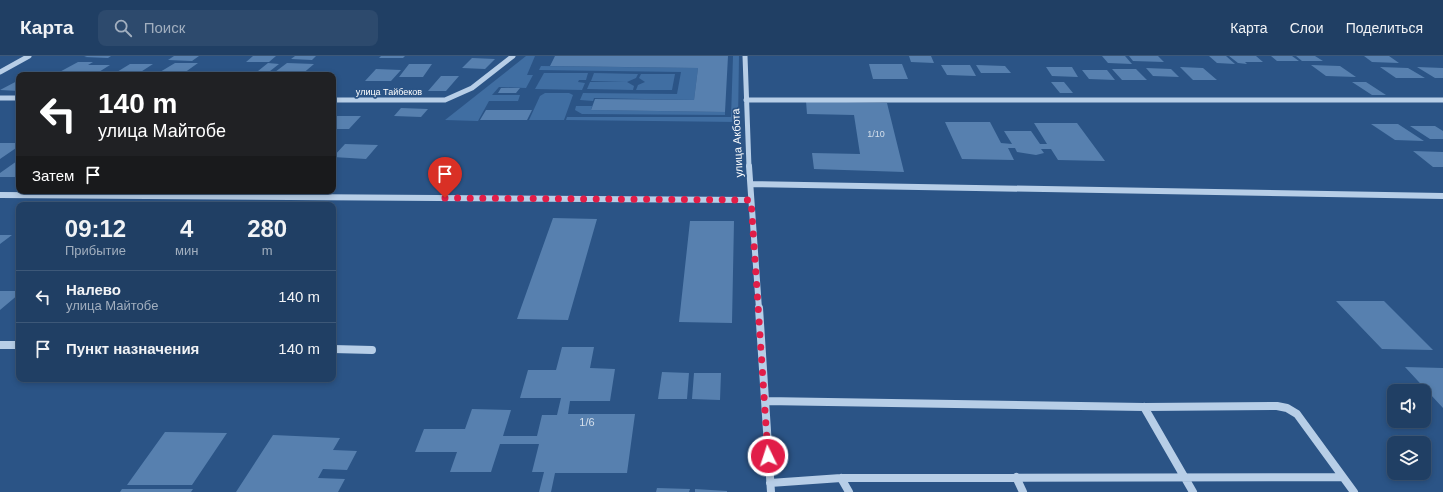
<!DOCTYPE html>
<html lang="ru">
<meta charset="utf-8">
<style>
:root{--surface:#203f64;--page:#2d4a6d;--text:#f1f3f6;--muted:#a2afbf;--line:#3d5878}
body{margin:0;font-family:Helvetica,sans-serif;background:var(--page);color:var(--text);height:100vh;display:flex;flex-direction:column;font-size:15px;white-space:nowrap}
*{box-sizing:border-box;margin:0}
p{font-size:13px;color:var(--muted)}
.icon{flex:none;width:22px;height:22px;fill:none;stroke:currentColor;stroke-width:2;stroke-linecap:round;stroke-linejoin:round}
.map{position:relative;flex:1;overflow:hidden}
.details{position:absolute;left:16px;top:146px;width:320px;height:180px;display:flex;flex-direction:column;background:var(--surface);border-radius:8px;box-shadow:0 2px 6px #0003,0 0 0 1px var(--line)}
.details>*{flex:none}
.top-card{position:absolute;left:16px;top:16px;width:320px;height:122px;border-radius:8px;box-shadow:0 2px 6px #0003,0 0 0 1px var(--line);background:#202124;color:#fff;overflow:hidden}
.buttons{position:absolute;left:1387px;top:328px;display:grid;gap:8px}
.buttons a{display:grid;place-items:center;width:44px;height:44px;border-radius:8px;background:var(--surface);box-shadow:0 2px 6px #0003,0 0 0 1px var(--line);font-size:20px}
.pin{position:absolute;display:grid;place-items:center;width:34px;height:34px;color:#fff;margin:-41px -17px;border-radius:50% 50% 50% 0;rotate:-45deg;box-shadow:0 0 4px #0007}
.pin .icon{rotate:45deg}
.me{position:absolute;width:44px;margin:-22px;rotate:356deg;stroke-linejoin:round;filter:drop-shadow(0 0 3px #0008)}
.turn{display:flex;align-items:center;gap:14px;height:84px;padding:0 16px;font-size:18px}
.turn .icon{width:52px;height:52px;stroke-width:2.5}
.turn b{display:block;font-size:28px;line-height:34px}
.then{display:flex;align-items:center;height:38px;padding:0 16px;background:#0003;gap:8px;font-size:15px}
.eta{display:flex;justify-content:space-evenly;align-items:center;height:68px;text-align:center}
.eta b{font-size:24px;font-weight:600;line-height:28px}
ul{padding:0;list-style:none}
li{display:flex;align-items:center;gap:12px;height:52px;padding:0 16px;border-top:1px solid var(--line)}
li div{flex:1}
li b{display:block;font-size:15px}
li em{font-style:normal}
header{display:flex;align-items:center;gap:24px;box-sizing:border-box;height:56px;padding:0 20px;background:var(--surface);border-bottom:1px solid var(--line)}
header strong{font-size:19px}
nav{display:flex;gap:22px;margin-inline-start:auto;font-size:14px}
.search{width:280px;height:36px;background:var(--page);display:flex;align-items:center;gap:10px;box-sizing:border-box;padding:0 14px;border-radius:8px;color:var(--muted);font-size:15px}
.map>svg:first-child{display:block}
.green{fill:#406ea2}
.building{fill:#5780af}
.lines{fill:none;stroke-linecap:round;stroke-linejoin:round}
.minor-far2{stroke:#b7cee7;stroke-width:5}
.minor-far1{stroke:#b7cee7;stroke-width:6}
.minor{stroke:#b7cee7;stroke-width:8}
.route{stroke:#e11d48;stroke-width:7;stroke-dasharray:0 12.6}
.labels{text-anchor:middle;stroke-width:3.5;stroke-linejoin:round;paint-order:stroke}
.far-street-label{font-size:9px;fill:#fff;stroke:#2b5486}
.number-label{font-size:9px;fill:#d5dfeb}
.street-label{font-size:11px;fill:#fff;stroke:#2b5486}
.near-number-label{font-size:11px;fill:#d5dfeb}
</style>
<header>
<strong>Карта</strong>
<div class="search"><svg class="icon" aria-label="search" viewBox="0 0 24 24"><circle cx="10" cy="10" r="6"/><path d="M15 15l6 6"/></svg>Поиск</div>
<nav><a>Карта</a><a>Слои</a><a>Поделиться</a></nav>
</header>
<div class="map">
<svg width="1443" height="436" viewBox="0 0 1443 436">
<rect width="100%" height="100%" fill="#2b5486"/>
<path class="green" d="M526,0h9l-8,19h6l-7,13 -27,-1 -7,8h28l-2,6h-29l-11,20 -33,-1z
M733,0h6l-1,66 -172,-2 1,-3h164z
M541,10l157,2 -4,32 -100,-2 -1,3 -13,-1 3,-7 94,1 4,-22 -142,-2z
M544,17h44l-2,7h-7l-1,2 7,1 -3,7 -47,-1z
M594,17l44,1 -2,4 -9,4 -36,-1z
M641,18h34l-3,16h-36l2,-5 7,-3 -6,-4z
M590,26h37l7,4 -1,4 -46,-1z
M545,37h24l4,2 -9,25h-35l11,-24z
M576,50h16l-1,4 134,2v3l-143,-1 -7,-4z"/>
<path class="building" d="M87,0h24l-3,2 -24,-1z
M174,0h25l-7,5 -24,-1z
M253,0h23l-7,6h-23z
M295,0h21l-4,4 -21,-1z
M381,0h24l-2,2h-24z
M555,0h173l-3,56 -134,-2 4,-11 99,1 4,-32 -148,-2z
M909,0h22l3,7 -23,-1z
M1102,0h23l7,8 -24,-1z
M1129,0h29l6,6 -31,-1z
M1209,0h17l9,8 -18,-1z
M1229,0h27l7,6h-18l2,2 -9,-1z
M1271,0h21l7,5h-22z
M1296,0h19l8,5h-21z
M1364,0h25l10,7 -27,-1z
M472,2l23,1 -10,10 -23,-1z
M78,6h15l-5,3h22l-16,10h-40z
M175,7h23l-14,10 -24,-1z
M268,7l11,1 -14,11h-12z
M287,7l27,1 -13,11h-30z
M130,8h23l-17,11h-24z
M409,8h23l-9,13h-24z
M869,8h33l6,15h-35z
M941,9h29l6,11 -29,-1z
M976,9l29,1 6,7h-30z
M1311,9l29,1 16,11 -30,-1z
M1046,11h26l6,10 -26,-1z
M1180,11l23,1 14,12h-24z
M1380,11l28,1 17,10h-29z
M1417,11l26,1v10h-8z
M1146,12l25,1 8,8 -26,-1z
M376,13l25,1 -10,11h-26z
M1112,13h24l11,11h-25z
M1082,14h25l8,10 -26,-1z
M441,20h18l-13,15h-18z
M19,24v11l-19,-1z
M1051,26h13l9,11h-13z
M1352,26h14l20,13h-14z
M501,32h19l-4,5h-18z
M806,45l81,2 17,69 -90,-3 -2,-16 48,1 -6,-39 -47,-1z
M401,52l27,1 -7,8 -27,-1z
M486,54h46l-5,10h-47z
M333,60h28l-12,13h-16z
M945,66h45l11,21 11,1 -8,-13h27l9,13h7l-13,-21h43l28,38 -47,-1 -7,-11h-10l3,4 -8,2 -19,-3 -2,-4h-7l6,12 -52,-1z
M1371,68h27l26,17 -29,-1z
M1410,70h25l8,5v8h-13z
M0,87h19v3l-19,13z
M345,88l33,1 -12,14 -33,-2z
M1413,95l30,1v15h-10z
M17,105h2v16h-19v-4z
M553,162l44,1 -29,101 -51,-1z
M690,165h44l-2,102 -53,-1z
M0,179h12l-12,9z
M0,235h19v3l-19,16z
M1336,245h48l49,49 -51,-1z
M562,291h32l-4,21 25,1 -5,32h-40l-2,13h67l-8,59h-72l-4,19h-12l5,-20h-12l7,-28h-39l-9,28h-41l7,-20h-42l9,-23h41l7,-20 39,1 -8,26h34l5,-21h15l4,-17h-41l8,-28h28z
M1405,311l38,1v40z
M662,316l27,1 -2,26h-29z
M694,317h27l-1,27 -28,-1z
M165,376l62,1 -35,52h-65z
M273,379l67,3 -7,12 24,1 -10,19 -24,-1 -5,9 27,1 -7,13h-102z
M657,432l33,1 -1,3h-33z
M122,433h71l-2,3h-71z
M695,433l32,2v1h-32z"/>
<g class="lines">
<path class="minor-far2" d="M745,0l4,111
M0,16l29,-16
M0,42h19
M333,44h112l27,-12 41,-32
M746,44h697"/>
<path class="minor-far1" d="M749,110l10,143
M751,128l692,12
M0,139l751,5"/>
<path class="minor" d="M759,252l12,184
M0,289h19
M333,293l39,1
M765,345l379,6 133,-1 10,2 10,6 57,78
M1144,351l49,85
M1016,421l7,15
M841,422l8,14
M770,427l71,-5 501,-1"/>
</g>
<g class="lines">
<path class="route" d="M445,142l306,2 17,256"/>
</g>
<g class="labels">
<g class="far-street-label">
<text x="389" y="39">улица Тайбеков</text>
</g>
<g class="number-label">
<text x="876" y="81">1/10</text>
</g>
<g class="street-label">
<text transform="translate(737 87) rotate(-93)" y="4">улица Акбота</text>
</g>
<g class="near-number-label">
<text x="587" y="370">1/6</text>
</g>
</g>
</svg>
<div class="buttons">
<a><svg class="icon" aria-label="sound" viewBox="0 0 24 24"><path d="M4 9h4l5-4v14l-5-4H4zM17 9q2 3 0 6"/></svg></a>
<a><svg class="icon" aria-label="layers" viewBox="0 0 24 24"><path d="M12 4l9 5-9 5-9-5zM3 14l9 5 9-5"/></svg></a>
</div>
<div class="pin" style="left:445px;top:142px;background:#d93025"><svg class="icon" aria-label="arrive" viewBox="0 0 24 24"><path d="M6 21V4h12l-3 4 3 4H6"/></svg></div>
<svg class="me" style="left:768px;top:400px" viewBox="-20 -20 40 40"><circle r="17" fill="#e11d48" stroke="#fff" stroke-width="3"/><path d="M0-11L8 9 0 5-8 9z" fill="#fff"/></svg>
<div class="top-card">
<div class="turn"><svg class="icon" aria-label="left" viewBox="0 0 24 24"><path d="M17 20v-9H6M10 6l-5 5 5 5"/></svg><div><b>140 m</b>улица Майтобе</div></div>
<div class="then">Затем<svg class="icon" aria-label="arrive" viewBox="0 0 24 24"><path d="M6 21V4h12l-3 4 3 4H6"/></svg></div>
</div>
<section class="details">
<div class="eta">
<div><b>09:12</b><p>Прибытие</p></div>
<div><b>4</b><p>мин</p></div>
<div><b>280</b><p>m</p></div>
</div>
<ul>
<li><svg class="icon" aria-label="left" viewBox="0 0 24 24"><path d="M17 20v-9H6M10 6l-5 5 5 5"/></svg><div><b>Налево</b><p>улица Майтобе</p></div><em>140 m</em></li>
<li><svg class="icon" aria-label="arrive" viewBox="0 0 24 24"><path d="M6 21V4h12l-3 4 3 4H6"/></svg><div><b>Пункт назначения</b></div><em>140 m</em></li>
</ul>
</section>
</div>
